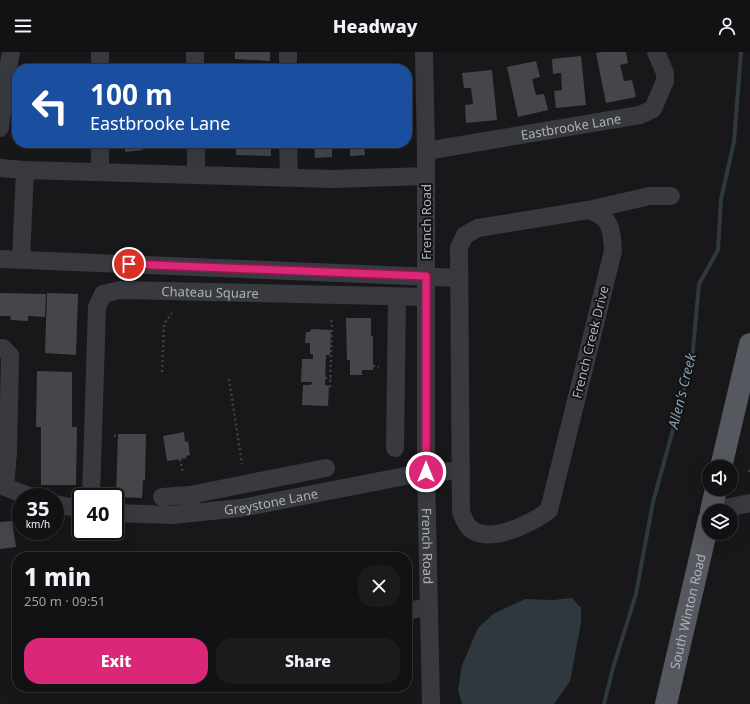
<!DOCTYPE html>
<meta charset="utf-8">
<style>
:root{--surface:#121214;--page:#1b1b1d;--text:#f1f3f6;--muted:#9c9ea0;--line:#313234;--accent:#db2777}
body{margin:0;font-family:"Noto Sans",sans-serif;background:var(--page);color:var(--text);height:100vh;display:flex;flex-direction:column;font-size:15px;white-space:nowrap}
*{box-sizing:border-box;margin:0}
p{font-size:13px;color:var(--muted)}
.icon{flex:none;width:22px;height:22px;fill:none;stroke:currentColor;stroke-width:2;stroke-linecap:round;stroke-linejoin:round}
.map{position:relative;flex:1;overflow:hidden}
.side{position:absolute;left:12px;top:500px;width:400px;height:140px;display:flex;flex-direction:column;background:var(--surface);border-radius:16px;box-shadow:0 4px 16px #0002,0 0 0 1px var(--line)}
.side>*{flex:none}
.hud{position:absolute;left:12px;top:12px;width:400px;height:84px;border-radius:16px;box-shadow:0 4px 16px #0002,0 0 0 1px var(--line);background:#1a4fa0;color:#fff;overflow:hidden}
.tools{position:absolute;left:702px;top:408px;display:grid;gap:8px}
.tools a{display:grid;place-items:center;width:36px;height:36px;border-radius:50%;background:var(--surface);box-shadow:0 4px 16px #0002,0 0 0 1px var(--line);font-size:20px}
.speed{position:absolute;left:12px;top:436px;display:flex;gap:8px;font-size:20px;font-weight:700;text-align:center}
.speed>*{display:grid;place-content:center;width:52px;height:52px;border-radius:50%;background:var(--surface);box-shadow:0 4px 16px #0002,0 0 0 1px var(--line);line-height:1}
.speed small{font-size:10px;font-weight:400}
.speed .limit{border:2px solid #111;border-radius:6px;background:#fff;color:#111}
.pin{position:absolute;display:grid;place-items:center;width:34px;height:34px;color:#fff;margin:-17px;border:2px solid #fff;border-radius:50%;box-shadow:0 1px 4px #0007}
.me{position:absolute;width:44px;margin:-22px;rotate:0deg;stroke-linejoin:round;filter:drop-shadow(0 0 3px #0008)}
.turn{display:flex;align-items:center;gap:14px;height:84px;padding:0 12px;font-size:18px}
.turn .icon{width:52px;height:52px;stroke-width:2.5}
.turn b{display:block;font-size:28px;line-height:34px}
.round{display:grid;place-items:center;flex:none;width:42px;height:42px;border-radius:16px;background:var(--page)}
.overview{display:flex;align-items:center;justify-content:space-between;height:68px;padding:0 12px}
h1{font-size:24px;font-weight:800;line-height:30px}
.primary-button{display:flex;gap:8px;margin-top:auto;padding:8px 12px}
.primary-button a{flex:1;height:46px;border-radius:16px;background:var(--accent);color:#fff;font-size:16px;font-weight:800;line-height:46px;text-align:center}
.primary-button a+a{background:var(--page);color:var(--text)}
header{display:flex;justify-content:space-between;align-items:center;height:52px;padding:0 12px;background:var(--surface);font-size:18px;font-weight:800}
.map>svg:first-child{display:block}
.water{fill:#2f383e}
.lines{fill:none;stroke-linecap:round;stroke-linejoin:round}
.stream{stroke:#2f383e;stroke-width:4}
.building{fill:#45464a}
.path{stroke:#3f4146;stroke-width:2.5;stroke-dasharray:2 3;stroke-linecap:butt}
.minor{stroke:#393a3f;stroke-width:18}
.major{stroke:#55585e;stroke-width:22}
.route-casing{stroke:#8e194d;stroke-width:10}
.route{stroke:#db2777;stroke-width:7}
.labels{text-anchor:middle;stroke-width:4;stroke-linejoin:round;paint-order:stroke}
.street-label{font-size:13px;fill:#abb0b9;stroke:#131315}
.water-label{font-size:14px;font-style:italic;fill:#849eb2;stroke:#131315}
</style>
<header><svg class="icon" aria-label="menu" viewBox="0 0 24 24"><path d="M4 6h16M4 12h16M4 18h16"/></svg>Headway<svg class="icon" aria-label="person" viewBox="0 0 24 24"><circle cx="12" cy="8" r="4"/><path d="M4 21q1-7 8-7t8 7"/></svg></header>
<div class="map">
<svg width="750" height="652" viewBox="0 0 750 652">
<rect width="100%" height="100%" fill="#18181a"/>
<path class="water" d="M572,546l9,10v15l-11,58 -16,23h-92l-4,-14 4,-25 16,-37 15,-14 32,-15 28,1z"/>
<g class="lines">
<path class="stream" d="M604,652l9,-36 23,-74 17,-92 39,-141 7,-77 19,-34 3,-51 13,-57 7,-90"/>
</g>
<path class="building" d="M235,0h35v9l-35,-2z
M601,0h25l2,11 -8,2 4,16 8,-1 4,17 -30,6 -10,-50z
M581,4l5,49 -30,3 -2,-17 8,-1 -1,-17 -8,1 -1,-15z
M536,9l4,16 -8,2 4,16 8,-1 4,16 -30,7 -11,-50z
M492,18l5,50 -31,3 -1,-18 8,-1 -2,-16h-7l-2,-15z
M125,91h17l1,7 -18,2z
M160,91h15v4l-15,1z
M236,91h35v13l-35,-1z
M314,91h50l1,12 -15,1v-8l-18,1v8l-17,1z
M0,241l46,1 -1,23 -17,-1v5l-17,-1 -1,-4h-10z
M47,241l31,1 -2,61 -31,-2z
M346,266h25v18h2v34h-11v5h-12v-15h-3z
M311,277l20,1 -1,25h-4l-1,30 4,1 -1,20 -26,-1 1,-20h8l1,-3h-11l1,-23h11v-5h-3v-11h-5l1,-11h4z
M37,319l35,1v55h5l-1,58h-35v-58h-5z
M184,380l1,10 3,-1 2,14 -4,1 1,2 -20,3 -4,-25z
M118,382h28l-1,46h-2l-1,18 -26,-1z
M12,469l4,26 -16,2v-27z"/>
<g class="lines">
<path class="path" d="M373,314l6,1
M162,320l2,-48 8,-11
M325,326h6
M229,327l13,85
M330,335l2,-61 -1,-8
M114,384h4
M180,407l3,14
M749,420l1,-3"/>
<g class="minor">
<path d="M195,0v17"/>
<path d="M288,0v17"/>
<path id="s1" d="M424,0l2,99v321l5,232"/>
<path d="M100,17v-17"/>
<path d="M0,76l5,-43 6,-33"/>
<path d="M196,91v32"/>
<path d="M288,91l1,34"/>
<path id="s2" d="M426,99l214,-36 13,-6 12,-28v-8l-9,-21"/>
<path d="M0,116l25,2 308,9 93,-3"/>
<path d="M100,120v-29"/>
<path d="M588,158c23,6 24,20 25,41l-64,259c-15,13 -64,37 -81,16 -3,-3 -5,-10 -7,-14l-2,-264 6,-13 13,-7z"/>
<path d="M588,158l62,-14h21"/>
<path d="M0,207l459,19"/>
<path d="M21,208l4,-90"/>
<path d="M0,296h3l7,7 -2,97 -3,35"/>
<path d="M395,396l2,-151"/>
<path d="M0,433l31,12"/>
<path id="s3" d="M91,445l6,-190 6,-13 17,-4 306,7"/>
<path d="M162,445l28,-2"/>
<path d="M55,452l26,5"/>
<path d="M711,459l39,-8"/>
<path id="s4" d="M115,461l57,2 69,-7 185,-36 35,-1"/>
<path d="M191,461l-1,-18 136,-27"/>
<path d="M407,559l21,-4"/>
</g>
<g class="major">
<path d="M721,415l29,-123"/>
<path d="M711,459l5,-22"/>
<path id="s5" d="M666,652l43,-185"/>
</g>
</g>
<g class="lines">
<g class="route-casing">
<path id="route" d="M129,212l297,12v196"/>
</g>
<use href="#route" class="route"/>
</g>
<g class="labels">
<g class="street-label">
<text dy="5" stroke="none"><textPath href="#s2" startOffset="147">Eastbrooke Lane</textPath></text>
<text transform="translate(426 170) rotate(-90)" y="5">French Road</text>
<text dy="5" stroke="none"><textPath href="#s3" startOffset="312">Chateau Square</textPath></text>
<text transform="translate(590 290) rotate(-76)" y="5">French Creek Drive</text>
<text dy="5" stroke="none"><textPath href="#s4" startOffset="157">Greystone Lane</textPath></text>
<text dy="5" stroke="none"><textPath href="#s1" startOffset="494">French Road</textPath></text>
<text dy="5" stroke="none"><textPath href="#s5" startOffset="95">South Winton Road</textPath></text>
</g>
<g class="water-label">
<text transform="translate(682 339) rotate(-76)" y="5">Allen's Creek</text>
</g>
</g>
</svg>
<div class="tools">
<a><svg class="icon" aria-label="sound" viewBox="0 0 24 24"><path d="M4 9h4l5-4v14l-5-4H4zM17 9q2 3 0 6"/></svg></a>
<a><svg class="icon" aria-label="layers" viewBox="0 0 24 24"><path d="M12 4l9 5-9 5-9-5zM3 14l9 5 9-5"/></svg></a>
</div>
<div class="speed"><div>35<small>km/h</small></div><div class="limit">40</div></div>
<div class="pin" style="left:129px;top:212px;background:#d93025"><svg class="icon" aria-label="arrive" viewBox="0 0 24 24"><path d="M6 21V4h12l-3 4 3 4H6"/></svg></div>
<svg class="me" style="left:426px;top:420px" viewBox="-20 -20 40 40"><circle r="17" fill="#db2777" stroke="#fff" stroke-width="3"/><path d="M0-11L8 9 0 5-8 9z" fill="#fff"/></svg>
<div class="hud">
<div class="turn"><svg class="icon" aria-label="left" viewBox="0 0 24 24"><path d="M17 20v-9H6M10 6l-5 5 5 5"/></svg><div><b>100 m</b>Eastbrooke Lane</div></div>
</div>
<section class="side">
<div class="overview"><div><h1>1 min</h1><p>250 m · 09:51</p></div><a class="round"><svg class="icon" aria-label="close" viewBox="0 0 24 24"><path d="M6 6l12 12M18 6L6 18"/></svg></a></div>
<div class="primary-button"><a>Exit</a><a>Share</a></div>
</section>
</div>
